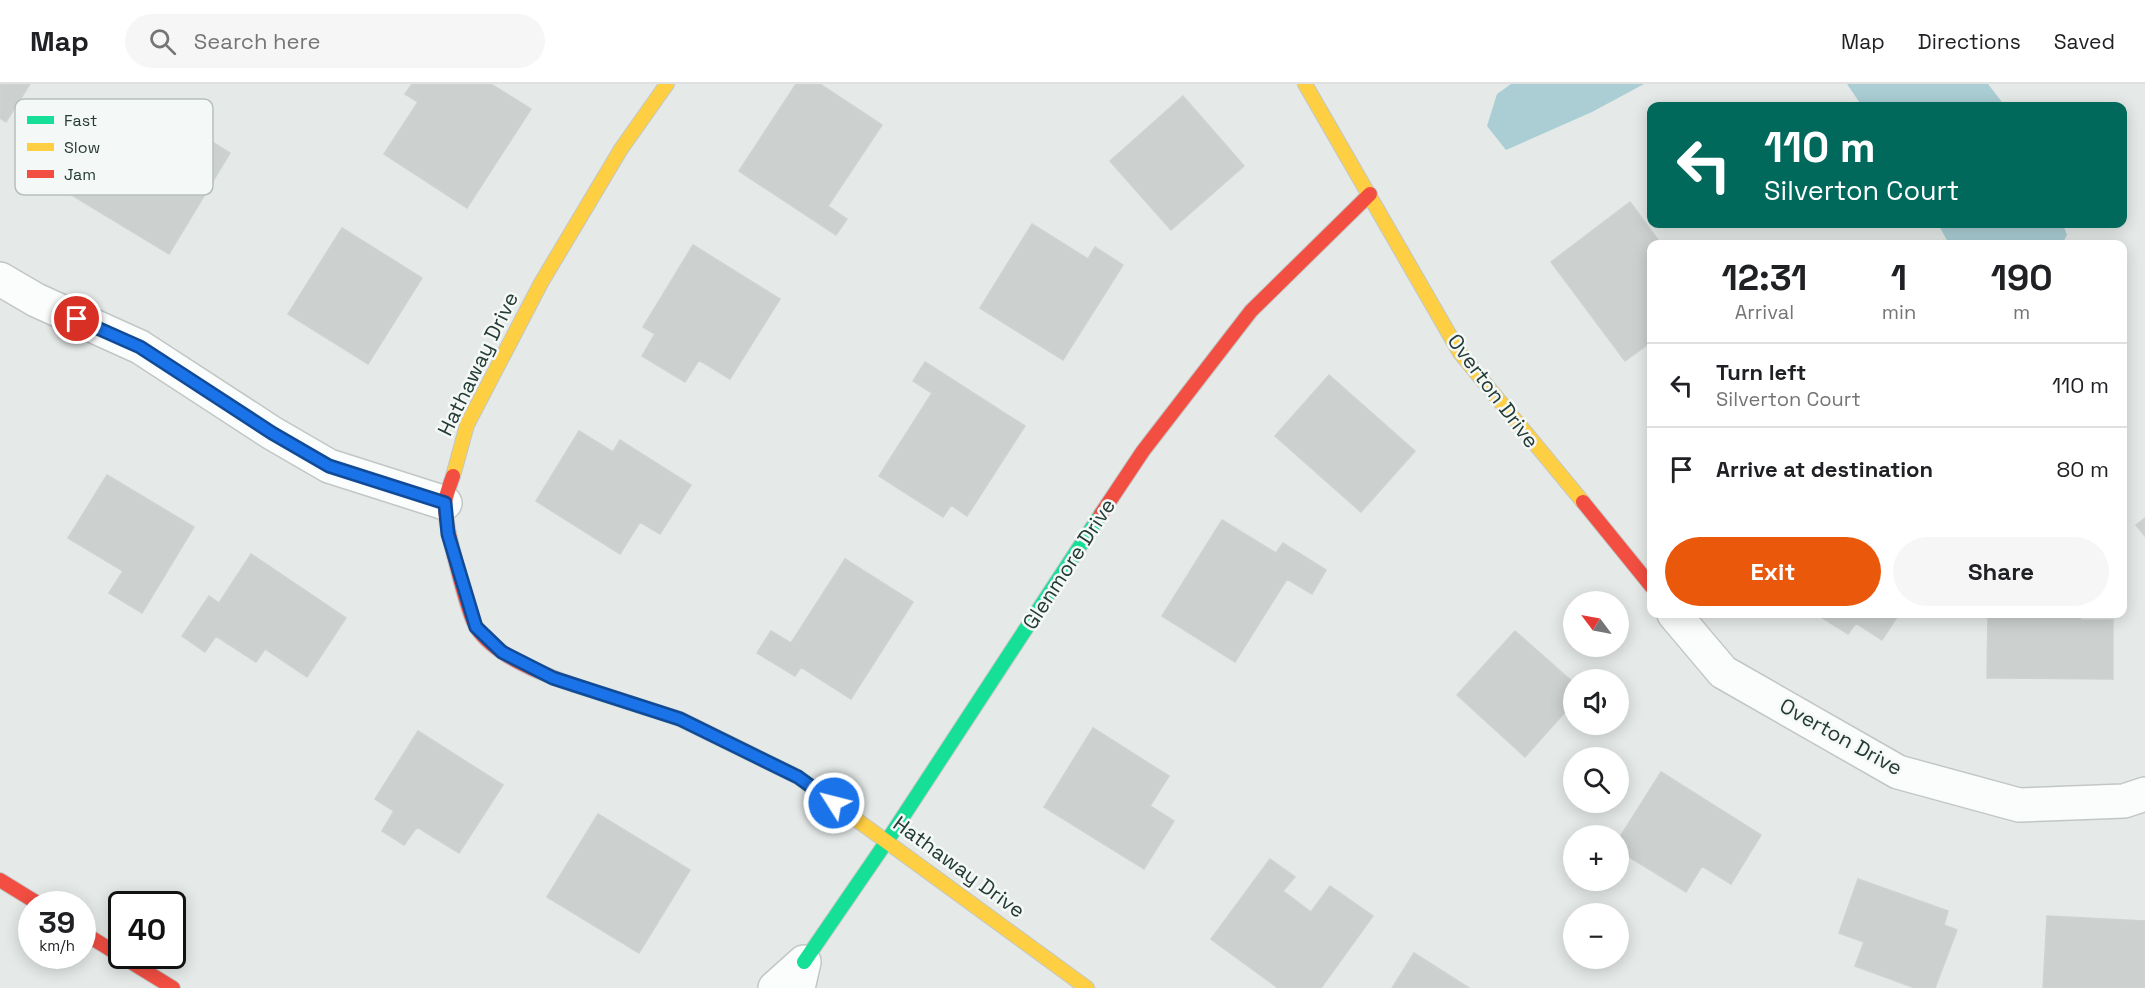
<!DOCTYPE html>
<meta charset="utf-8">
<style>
:root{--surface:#fff;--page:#f6f6f6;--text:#202124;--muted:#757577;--line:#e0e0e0;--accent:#ea580c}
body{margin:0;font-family:"Space Grotesk",sans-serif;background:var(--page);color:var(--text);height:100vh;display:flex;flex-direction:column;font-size:22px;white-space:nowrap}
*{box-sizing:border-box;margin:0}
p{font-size:20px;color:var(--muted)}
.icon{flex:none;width:33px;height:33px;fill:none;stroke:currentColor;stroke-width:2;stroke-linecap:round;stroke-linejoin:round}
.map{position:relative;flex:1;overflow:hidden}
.side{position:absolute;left:1647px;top:156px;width:480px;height:378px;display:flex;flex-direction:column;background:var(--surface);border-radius:12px;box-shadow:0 3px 15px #0003}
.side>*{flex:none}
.hud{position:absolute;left:1647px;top:18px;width:480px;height:126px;border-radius:12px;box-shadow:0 3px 15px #0003;background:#00695c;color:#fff;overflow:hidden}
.needle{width:39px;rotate:302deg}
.buttons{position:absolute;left:1563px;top:507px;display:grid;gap:12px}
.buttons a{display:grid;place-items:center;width:66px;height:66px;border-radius:50%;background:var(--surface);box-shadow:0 3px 15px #0003;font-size:30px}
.speed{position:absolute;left:18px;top:807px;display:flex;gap:12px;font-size:30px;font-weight:700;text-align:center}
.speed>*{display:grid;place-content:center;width:78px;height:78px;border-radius:50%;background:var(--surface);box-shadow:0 3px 15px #0003;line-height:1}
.speed small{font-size:15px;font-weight:400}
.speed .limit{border:3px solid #111;border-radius:9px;background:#fff;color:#111}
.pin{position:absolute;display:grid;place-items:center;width:51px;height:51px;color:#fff;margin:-26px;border:3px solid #fff;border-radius:50%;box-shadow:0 2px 6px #0007}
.me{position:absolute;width:66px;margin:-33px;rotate:306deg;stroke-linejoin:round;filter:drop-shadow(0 0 4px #0008)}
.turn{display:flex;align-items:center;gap:21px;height:126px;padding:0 18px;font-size:27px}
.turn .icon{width:78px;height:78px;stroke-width:2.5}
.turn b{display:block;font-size:42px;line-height:51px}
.eta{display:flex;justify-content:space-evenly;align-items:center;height:102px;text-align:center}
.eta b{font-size:36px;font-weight:600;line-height:42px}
.action{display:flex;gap:12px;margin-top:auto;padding:12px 18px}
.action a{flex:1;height:69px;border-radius:36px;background:var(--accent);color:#fff;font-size:24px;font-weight:600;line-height:69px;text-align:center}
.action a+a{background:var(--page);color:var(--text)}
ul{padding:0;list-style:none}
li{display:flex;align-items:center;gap:18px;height:84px;padding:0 18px;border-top:2px solid var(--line)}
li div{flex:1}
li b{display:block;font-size:22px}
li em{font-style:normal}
header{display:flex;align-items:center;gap:36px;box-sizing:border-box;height:84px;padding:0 30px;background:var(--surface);border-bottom:2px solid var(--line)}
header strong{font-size:28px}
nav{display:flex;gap:33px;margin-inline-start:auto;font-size:21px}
.search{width:420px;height:54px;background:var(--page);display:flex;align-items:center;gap:15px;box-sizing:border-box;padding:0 21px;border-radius:33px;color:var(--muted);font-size:22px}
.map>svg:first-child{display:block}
.water{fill:#aaced4}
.building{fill:#ccd1cf;stroke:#ced3d1;stroke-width:1.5}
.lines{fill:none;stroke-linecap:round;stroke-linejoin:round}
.street-casing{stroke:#c2c7c5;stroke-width:36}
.fast-casing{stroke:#c1c7c5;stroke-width:16}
.slow-casing{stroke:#c1c7c5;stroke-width:16}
.jam-casing{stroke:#c1c7c5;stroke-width:16}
.street{stroke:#fbfcfc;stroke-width:33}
.fast{stroke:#16e098;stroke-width:14}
.slow{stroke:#ffcf43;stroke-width:14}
.jam{stroke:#f24e42;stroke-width:14}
.route-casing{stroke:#114b97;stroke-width:15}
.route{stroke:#1a73e8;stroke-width:10}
.labels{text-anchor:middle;stroke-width:5;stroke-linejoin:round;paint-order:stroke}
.street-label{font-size:21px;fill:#253b35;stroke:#f4f8f6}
.key{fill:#f4f8f6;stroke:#b6bfbc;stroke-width:1.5}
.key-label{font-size:16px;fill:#253b35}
</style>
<header>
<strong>Map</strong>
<div class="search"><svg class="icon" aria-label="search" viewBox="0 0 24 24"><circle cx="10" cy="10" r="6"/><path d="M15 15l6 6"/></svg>Search here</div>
<nav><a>Map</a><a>Directions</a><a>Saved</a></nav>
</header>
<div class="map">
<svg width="2145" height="904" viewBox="0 0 2145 904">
<rect width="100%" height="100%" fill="#e5eae8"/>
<path class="water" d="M1511,0h133l-52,28 -86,38 -19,-24 10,-32z
M1847,0h141l17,22h-143z
M1938,140h125l4,11 -5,9h-113z"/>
<path class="building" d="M0,0h30l-24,38 -6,-4z
M412,0h79l40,25 -64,99 -83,-54 34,-52 -13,-8z
M796,0h24l62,41 -54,81 19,13 -11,16 -97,-64z
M1183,12l61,70 -73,64 -61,-69z
M113,27l85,52 13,-22 19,12 -61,101 -104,-63z
M1630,118l31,42h-9v97l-27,20 -74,-99z
M1032,140l56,35 7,-12 28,18 -60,95 -83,-52z
M342,144l80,50 -54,86 -80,-50z
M693,161l87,54 -50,80 -31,-19 -14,22 -43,-26 13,-22 -12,-7z
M925,278l100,64 -58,90 -16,-11 -8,12 -64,-41 53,-83 -19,-12z
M1329,291l86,76 -54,61 -86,-76z
M579,347l34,21 7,-12 71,45 -31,49 -20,-12 -20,32 -84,-53z
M107,391l87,52 -52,86 -33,-20 14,-22 -55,-33z
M2145,434v18l-9,-11z
M1222,436l54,33 7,-10 43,27 -14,24 -25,-15 -52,83 -73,-46z
M251,470l95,64 -39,59 -42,-28 -9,13 -40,-26 -11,16 -23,-16 27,-40 10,7z
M845,475l68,43 -62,97 -50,-32 -6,9 -38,-23 14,-22 20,12z
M1816,530h83l-17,26 -26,-17 -8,11z
M1988,530h93l-1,6h33v59l-126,-1z
M1515,547l59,52v19l-49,55 -68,-62z
M1093,644l76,48 -19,30 24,15 -30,48 -100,-62z
M418,647l85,54 -44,68 -42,-26 -13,18 -22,-14 12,-20 -19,-12z
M1661,688l100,63 -30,49 -29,-18 -16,26 -68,-42v-10z
M598,730l92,56 -51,83 -92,-56z
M1270,775l25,18 -12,14 28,21 19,-26 43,30 -52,72h-43l-67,-49z
M1858,795l90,32 -4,14 13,5 -22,58h-20l-60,-22 9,-24 -25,-9z
M2047,832l98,5v67h-102z
M1414,869l55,35h-77z"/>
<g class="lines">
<g class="street-casing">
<path id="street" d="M0,195l36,21 104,47 132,86 57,33 116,37
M1674,530l49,58 175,100 121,33 105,-4 21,-7
M775,904l29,-26 -6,26"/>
</g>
<g class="fast-casing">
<path id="fast" d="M574,601l106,34 118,58 48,35
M804,878l83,-121 214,-327"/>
</g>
<g class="slow-casing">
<path id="slow" d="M1305,0l155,269 123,149
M453,392l14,-51 74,-142 80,-134 46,-65
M846,728l241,176"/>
</g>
<g class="jam-casing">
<path id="jam" d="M453,392c-3,9 -7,18 -8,27 -2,16 23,111 31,124 20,30 66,47 98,58
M1583,418l69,85
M1101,430l42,-63 108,-140 119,-117
M0,796l39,24
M82,848l91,56"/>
</g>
<use href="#street" class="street"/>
<use href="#fast" class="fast"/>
<use href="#slow" class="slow"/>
<use href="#jam" class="jam"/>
</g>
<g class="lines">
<g class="route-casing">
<path id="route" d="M77,235l63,28 132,86 57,33 116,37 3,31 28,93 26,25 51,26 127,41 118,58 36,26"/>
</g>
<use href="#route" class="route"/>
</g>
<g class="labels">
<g class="street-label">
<text transform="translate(478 280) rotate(-64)" y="7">Hathaway Drive</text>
<text transform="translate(1493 307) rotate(53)" y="7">Overton Drive</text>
<text transform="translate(1069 480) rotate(-57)" y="7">Glenmore Drive</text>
<text transform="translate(1841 653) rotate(29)" y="7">Overton Drive</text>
<text transform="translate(959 783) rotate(36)" y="7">Hathaway Drive</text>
</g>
</g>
<rect x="15" y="15" width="198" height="96" rx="9" class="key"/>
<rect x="27" y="32" width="27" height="8" fill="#16e098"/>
<rect x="27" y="59" width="27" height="8" fill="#ffcf43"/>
<rect x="27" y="86" width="27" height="8" fill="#f24e42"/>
<g class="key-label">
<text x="64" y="42">Fast</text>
<text x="64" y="69">Slow</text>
<text x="64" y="96">Jam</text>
</g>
</svg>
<div class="buttons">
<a><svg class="needle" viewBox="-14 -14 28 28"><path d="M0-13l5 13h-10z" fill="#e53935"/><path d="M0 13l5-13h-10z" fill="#757577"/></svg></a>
<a><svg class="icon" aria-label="sound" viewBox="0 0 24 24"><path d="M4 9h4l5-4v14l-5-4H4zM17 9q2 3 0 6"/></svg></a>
<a><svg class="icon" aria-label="search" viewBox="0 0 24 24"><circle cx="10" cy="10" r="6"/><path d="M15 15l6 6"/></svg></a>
<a>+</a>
<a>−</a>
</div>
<div class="speed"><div>39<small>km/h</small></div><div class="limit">40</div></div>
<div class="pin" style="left:77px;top:235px;background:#d93025"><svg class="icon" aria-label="arrive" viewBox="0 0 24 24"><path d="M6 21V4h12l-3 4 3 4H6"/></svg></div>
<svg class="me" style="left:834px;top:719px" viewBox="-20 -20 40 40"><circle r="17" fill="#1a73e8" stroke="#fff" stroke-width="3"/><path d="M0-11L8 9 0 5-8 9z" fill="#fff"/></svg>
<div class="hud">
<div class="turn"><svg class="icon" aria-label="left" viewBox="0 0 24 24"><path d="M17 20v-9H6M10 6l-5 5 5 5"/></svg><div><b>110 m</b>Silverton Court</div></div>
</div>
<section class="side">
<div class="eta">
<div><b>12:31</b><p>Arrival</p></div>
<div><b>1</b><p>min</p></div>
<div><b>190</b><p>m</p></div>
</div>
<ul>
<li><svg class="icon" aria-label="left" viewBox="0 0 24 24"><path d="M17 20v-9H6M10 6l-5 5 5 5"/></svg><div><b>Turn left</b><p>Silverton Court</p></div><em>110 m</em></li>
<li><svg class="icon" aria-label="arrive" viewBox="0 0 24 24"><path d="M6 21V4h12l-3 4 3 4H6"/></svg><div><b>Arrive at destination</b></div><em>80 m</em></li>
</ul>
<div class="action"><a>Exit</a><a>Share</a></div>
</section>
</div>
